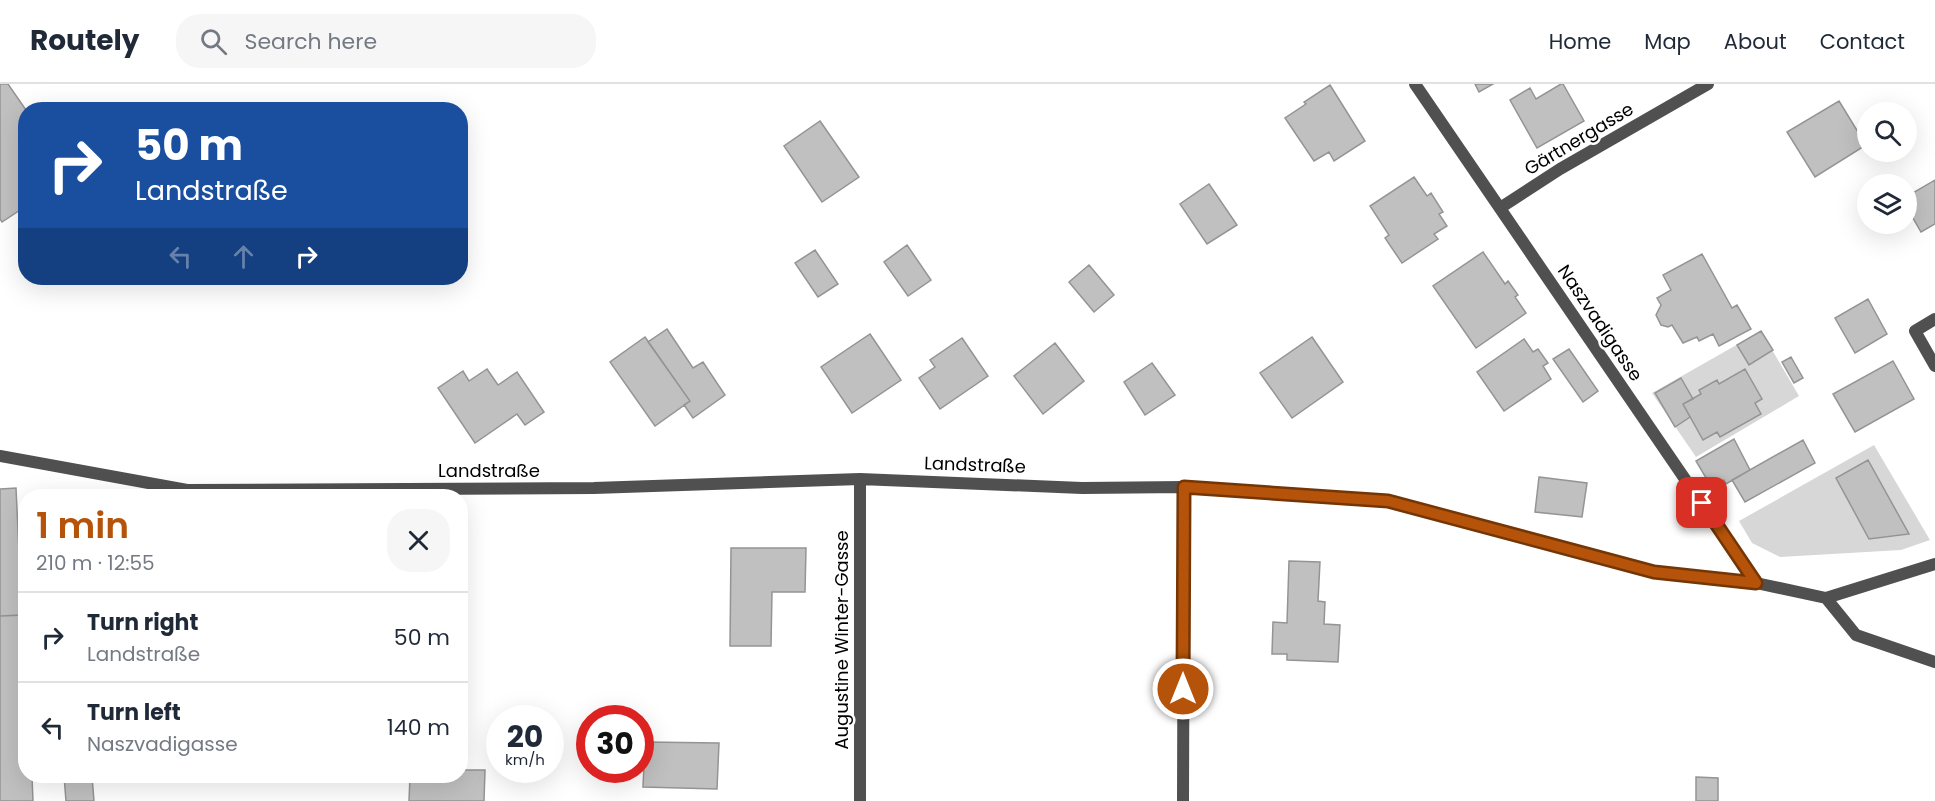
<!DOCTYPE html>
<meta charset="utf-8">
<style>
:root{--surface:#fff;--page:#f6f6f7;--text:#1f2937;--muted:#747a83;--line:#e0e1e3;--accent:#b45309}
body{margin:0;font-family:Poppins,sans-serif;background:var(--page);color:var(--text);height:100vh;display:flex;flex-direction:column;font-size:22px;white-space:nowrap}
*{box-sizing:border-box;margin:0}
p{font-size:20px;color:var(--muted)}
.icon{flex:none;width:33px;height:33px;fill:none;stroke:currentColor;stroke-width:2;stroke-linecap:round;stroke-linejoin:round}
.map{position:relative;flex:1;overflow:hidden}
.details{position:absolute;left:18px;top:405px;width:450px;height:294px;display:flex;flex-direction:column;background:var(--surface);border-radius:24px;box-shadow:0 6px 24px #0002}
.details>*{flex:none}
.banner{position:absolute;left:18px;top:18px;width:450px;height:183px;border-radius:24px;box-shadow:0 6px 24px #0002;background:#1a4fa0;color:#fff;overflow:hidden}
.buttons{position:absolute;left:1857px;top:18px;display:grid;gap:12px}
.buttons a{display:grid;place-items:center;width:60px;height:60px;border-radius:50%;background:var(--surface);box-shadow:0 6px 24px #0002;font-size:30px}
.speed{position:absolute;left:486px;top:621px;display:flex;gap:12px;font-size:30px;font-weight:700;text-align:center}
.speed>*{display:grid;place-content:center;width:78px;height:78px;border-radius:50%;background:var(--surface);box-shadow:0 6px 24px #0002;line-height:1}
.speed small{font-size:15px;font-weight:400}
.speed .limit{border:9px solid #d22;background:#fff;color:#111}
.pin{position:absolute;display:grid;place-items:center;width:51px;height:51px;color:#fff;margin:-26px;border-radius:12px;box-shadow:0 3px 9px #0006}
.me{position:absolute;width:66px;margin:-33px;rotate:0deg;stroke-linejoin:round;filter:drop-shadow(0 0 4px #0008)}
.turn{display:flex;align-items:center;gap:21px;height:126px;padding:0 18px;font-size:27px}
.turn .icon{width:78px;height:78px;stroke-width:2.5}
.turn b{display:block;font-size:42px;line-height:51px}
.lanes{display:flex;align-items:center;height:57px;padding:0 18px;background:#0003;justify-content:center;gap:30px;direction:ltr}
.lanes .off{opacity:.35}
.round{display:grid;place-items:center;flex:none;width:63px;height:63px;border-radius:24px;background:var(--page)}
.overview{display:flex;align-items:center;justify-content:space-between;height:102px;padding:0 18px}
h1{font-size:36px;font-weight:600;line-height:45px;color:var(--accent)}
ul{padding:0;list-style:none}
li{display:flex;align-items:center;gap:18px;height:90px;padding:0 18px;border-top:2px solid var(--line)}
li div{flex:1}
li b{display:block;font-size:22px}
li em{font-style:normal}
header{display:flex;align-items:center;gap:36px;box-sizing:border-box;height:84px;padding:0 30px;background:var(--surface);border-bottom:2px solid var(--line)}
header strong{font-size:28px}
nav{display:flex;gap:33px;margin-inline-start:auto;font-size:21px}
.search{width:420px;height:54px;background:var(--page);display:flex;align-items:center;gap:15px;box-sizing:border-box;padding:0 21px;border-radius:24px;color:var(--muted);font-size:22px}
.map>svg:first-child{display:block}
.garden{fill:#d7d7d7}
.building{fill:#c0c0c0;stroke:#949494;stroke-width:1.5}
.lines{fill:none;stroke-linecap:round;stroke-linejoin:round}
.minor{stroke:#505050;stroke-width:12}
.route-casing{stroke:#753606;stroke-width:15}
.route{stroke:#b45309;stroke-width:10}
.labels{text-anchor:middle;stroke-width:5;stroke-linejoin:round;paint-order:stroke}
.street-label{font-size:18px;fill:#000;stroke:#fff}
</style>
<header>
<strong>Routely</strong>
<div class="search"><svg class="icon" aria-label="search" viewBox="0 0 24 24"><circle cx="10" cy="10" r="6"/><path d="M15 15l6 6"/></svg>Search here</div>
<nav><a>Home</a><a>Map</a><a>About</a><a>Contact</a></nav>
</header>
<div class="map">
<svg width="1935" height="717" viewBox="0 0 1935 717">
<rect width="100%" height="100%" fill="#fff"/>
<path class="garden" d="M1761,247l38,65 -103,61 -44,-64z
M1874,361l56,95 -29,10 -121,7 -28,-14 -13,-22z"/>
<path class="building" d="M0,0h8l18,26v96l-24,16 -2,-3z
M1475,0h18l-14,8z
M1561,0h2l21,37 -47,27 -27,-48 20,-12 6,11z
M1330,1l35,56 -31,20 -5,-9 -15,9 -29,-43 21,-14 -2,-2z
M1839,17l27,44 -51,32 -28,-45z
M820,37l39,56 -37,25 -38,-56z
M1414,93l13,19 4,-3 12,19 -4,2 8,12 -13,8 4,5 -36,24 -17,-25 4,-3 -19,-29z
M1935,96v44l-14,8 -15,-26v-9z
M1209,100l28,41 -30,19 -27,-40z
M907,161l24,35 -23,16 -24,-34z
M815,166l23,34 -20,13 -23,-34z
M1483,168l22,32 3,-3 10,14 -3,2 11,16 -50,35 -43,-62z
M1702,170l30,54 5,-3 14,24 -32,17 -6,-12 -14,7 -2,-4 -14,6 -11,-18 -4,2 -7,-2 -5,-10 5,-10 -4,-7 14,-8 -8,-15z
M1089,181l25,30 -20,17 -25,-30z
M1868,215l19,35 -32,19 -20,-35z
M667,245l26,39 10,-6 22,33 -32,23 -9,-13 6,-4 -42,-59z
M1761,247l12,19 -24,15 -12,-20z
M870,250l31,46 -49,33 -31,-46z
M645,253l45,64 -35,25 -45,-64z
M1312,253l31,45 -51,36 -32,-45z
M962,254l26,38 -48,33 -21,-31 16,-11 -5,-7z
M1524,255l9,13 5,-3 10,14 -5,3 8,13 -47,32 -27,-39z
M1055,259l29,38 -41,33 -29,-38z
M1569,265l29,42 -15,11 -30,-43z
M1791,273l12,21 -9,5 -12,-21z
M1893,277l21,38 -59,33 -22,-38z
M1152,279l23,32 -30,20 -21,-33z
M487,285l11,16 19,-13 27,40 -19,13 -8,-11 -42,29 -37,-55 25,-17 6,10z
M1745,285l17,30 -7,4 6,11 -41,23 -3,-5 -14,8 -20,-36 18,-10 -2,-4 18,-10 2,4z
M1681,294l12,21 -10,5 7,13 -15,10 -20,-34z
M1734,355l16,31 -24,14 -2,-4 -12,8 -16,-27z
M1803,356l12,23 -70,39 -13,-22z
M1868,376l41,74 -40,5 -33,-61z
M1539,393l48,6 -5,34 -47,-5z
M16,404l6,127 -22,1v-127z
M731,464h75l-1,44h-33l-1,54h-41z
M1289,477l31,1 -2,39 7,1 -1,22 16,1 -2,37 -51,-2v-6h-15l1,-32 14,1z
M26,531v161h6l1,25h-33v-185z
M645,658l74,1 -2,46 -74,-2z
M460,686h25l-1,31h-75l1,-25h50z
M64,692h28l2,25h-28z
M1696,693l22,1v23h-22z"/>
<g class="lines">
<path class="minor" d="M1415,0l341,499
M1500,124l60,-39 148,-85
M1935,235l-20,12 20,35
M0,372l187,34 407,-2 266,-9 222,9 102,-1 204,14 266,71 102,11 70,15 109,-34
M1826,514l30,37 79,27
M860,717v-322
M1183,717l1,-314"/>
</g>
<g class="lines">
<g class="route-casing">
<path id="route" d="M1183,605l1,-202 204,14 266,71 102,11 -54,-80"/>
</g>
<use href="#route" class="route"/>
</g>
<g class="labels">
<g class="street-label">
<text transform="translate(1579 55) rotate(-31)" y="6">Gärtnergasse</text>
<text transform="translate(1600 239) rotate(56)" y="6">Naszvadigasse</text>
<text transform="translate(975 381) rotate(2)" y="6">Landstraße</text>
<text x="489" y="393">Landstraße</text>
<text transform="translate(842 556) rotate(-90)" y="6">Augustine Winter-Gasse</text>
</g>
</g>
</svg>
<div class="buttons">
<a><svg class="icon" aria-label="search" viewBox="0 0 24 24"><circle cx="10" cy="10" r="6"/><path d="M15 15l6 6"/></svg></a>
<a><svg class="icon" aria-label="layers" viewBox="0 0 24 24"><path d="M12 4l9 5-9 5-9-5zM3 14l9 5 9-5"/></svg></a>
</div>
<div class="speed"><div>20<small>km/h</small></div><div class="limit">30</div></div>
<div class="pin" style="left:1702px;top:419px;background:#d93025"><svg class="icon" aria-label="arrive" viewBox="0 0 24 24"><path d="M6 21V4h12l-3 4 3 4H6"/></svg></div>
<svg class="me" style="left:1183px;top:605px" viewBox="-20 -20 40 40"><circle r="17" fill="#b45309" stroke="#fff" stroke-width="3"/><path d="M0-11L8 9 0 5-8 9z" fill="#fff"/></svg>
<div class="banner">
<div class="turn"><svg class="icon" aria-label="right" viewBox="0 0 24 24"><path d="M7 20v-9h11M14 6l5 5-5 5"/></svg><div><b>50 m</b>Landstraße</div></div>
<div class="lanes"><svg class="icon off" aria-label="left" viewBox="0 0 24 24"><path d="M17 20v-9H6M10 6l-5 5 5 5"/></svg><svg class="icon off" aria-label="ahead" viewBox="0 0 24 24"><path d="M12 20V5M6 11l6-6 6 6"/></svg><svg class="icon" aria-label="right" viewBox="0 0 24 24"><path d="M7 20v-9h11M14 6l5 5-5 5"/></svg></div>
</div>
<section class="details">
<div class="overview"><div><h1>1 min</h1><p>210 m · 12:55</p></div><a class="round"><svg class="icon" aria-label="close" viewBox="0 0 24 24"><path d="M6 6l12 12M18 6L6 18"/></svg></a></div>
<ul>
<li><svg class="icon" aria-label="right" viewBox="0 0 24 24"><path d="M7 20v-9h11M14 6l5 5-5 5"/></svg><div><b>Turn right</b><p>Landstraße</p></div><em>50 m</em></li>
<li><svg class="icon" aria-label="left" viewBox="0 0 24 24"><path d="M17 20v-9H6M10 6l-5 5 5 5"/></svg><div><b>Turn left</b><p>Naszvadigasse</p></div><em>140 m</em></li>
</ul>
</section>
</div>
